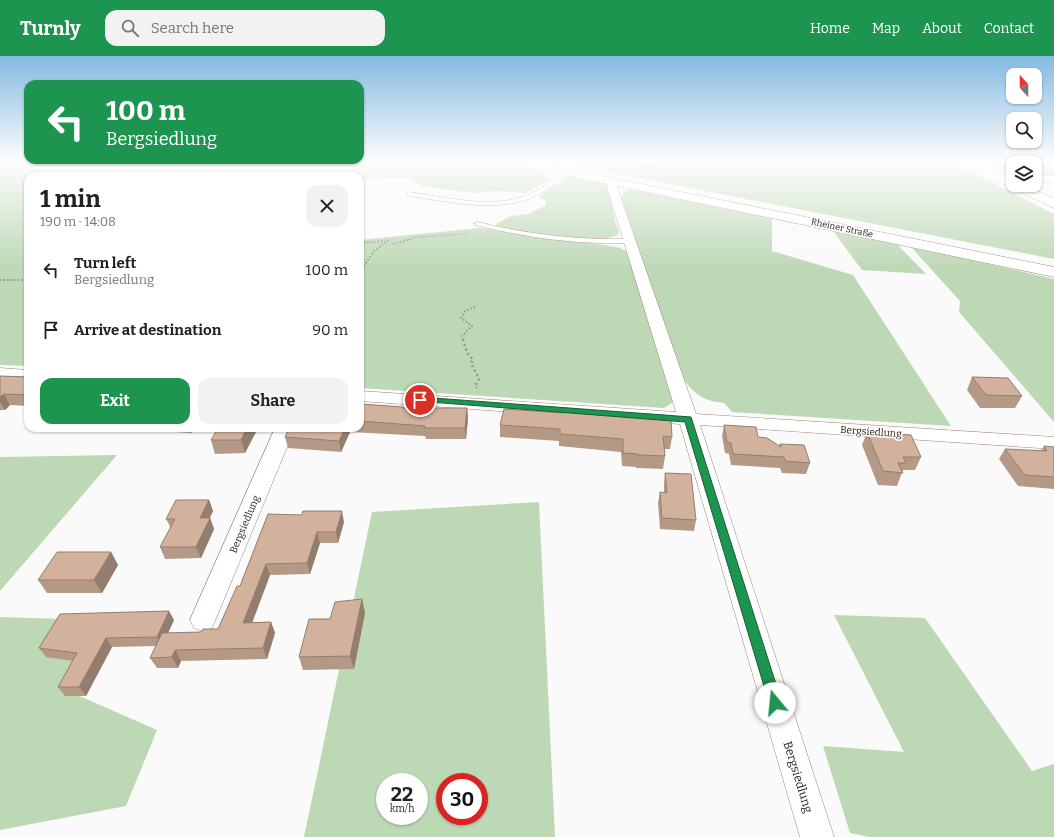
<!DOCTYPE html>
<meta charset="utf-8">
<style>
:root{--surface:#fff;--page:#f2f2f2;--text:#222;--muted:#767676;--accent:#1d944f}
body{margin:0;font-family:Bitter,serif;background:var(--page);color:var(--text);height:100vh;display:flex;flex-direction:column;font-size:15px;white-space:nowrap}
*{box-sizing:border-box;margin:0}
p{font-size:13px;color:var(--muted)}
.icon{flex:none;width:22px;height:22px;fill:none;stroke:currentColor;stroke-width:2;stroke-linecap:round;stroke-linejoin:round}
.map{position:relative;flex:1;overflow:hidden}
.drawer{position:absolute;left:24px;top:116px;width:340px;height:260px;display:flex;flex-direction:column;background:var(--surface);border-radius:12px;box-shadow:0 1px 3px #0004}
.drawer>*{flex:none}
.top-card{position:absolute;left:24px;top:24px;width:340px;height:84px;border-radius:12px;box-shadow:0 1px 3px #0004;background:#1d944f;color:#fff;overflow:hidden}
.needle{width:26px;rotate:339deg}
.tools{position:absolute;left:1006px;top:12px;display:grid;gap:8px}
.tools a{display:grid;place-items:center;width:36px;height:36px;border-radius:8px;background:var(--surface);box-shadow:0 1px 3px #0004;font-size:20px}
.speed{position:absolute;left:376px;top:717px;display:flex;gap:8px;font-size:20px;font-weight:700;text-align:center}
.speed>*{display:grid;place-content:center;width:52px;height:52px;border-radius:50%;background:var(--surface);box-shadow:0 1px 3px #0004;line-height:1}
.speed small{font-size:10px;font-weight:400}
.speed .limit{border:6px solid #d22;background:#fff;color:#111}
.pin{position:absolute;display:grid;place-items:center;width:34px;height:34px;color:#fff;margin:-17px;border:2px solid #fff;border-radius:50%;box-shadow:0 1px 4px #0007}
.me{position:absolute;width:44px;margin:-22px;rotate:343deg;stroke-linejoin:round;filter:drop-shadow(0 0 3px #0008)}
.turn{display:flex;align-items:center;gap:14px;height:84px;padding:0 16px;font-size:18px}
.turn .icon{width:52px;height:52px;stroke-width:2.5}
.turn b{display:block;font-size:28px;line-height:34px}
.round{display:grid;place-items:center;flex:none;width:42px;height:42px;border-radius:12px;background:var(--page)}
.overview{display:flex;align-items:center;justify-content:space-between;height:68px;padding:0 16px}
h1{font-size:24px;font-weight:700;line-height:30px}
.action{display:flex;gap:8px;margin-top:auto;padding:8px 16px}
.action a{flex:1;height:46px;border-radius:12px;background:var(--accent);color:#fff;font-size:16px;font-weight:700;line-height:46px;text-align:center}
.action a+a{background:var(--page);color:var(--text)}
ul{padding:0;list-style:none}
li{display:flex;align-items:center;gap:12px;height:60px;padding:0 16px}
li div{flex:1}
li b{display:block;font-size:15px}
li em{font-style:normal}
header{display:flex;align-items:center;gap:24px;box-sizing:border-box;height:56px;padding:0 20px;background:var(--accent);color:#fff}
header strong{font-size:19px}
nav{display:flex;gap:22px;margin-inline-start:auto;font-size:14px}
.search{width:280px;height:36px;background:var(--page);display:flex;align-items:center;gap:10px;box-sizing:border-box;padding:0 14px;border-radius:12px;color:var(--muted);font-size:15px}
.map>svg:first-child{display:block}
.green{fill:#bdd8b5;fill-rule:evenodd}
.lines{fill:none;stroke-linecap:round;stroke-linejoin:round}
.service-casing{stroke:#a28171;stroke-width:1}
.minor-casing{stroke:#a28171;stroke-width:1}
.secondary-casing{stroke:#a28171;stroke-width:1}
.path-far2{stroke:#9a9491;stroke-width:1.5;stroke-dasharray:1 1.5;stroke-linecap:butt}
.path-far1{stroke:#9a9491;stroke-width:2;stroke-dasharray:1.5 2;stroke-linecap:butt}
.path{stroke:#9a9491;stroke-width:2.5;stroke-dasharray:2 3;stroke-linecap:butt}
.service{fill:#fff;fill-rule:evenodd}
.minor{fill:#fff;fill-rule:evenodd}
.secondary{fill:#fff;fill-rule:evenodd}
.wall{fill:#b59987}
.shaded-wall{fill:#947d6e}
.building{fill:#d3b29d;stroke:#947d6e}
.route{fill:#1d944f;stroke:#136033}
.labels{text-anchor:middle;stroke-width:3.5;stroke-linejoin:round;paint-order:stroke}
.far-street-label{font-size:9px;fill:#2e211a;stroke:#fff}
.street-label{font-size:10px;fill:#2e211a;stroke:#fff}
.near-street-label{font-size:12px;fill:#2e211a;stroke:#fff}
</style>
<header>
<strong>Turnly</strong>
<div class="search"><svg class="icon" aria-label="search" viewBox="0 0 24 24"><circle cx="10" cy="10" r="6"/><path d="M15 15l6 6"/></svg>Search here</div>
<nav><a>Home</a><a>Map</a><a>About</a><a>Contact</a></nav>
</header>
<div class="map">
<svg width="1054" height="781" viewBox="0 0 1054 781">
<rect width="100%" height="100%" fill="#fafafa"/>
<path class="green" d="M0,105h496l48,11 6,8 -24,13 -30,-2 -24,2 -50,-7 -15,-8 -36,-1 -11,4v-5h-332v190l-28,-1z
M552,105h397l105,53v45z
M982,105h72v16h-19v-14h-22v13z
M567,119l38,8 3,3 7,35 4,11 -1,3c-27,11 -92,-2 -121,-8l-1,-3 15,-8 18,-2 17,-9 -1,-5 -6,-3c8,-10 22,-12 28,-22z
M630,133l142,30v32l81,24 98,151 -219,-14 -8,-9c-19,-2 -30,-8 -41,-25l-62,-178c1,-7 3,-9 9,-11z
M480,172l131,18 9,2 8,4 45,145 -1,6 -8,5 -304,-20v-148z
M833,175l63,12 30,31 -64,-4z
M910,190l144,33v143l-95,-110 1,-11z
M117,399l-117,136v-134z
M539,446l16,335h-251l68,-325zM385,726h34v34h-34zM445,726h34v34h-34z
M834,559l91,3 107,153 22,-7v73h-185l-19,-4 -27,-87 81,6z
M0,561l97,3 -38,67 98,43 -31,76 -126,24z"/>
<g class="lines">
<g class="service-casing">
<path id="service" d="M553,112h4l7,6v2c-10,8 -21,17 -33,22 -36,15 -85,3 -122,-2l-3,-2 3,-2c36,5 80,17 116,4 13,-4 24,-13 34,-21l-6,-5z
M477,166c50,12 100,18 152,17l3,2c-4,3 -12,2 -17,2 -47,1 -95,-7 -140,-18l-1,-1z"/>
</g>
<g class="minor-casing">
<path id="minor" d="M1035,120h19v6h-19z
M614,123l5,3 -2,5 79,227 358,23v12l-354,-24 134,412h-34l-120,-413 -320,-23v-10l316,21 -69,-225 3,-7z
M0,312l28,2v10l-28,-2z
M275,372h20l-83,200 -9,3 -9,-3 -4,-8z"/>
</g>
<g class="secondary-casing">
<path id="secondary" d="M507,105h20l527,106v10l-542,-113 -4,-1z
M957,105h14l42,19v5h12l29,14v9l-95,-45z"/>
</g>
<path class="path-far2" d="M1050,105l4,2
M633,114l32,-7v-2
M408,184l9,-3 51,-3"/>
<path class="path-far1" d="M360,187l25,-2
M393,188l18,-5
M360,216l14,-21 15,-11
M0,224h28
M463,284l-1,-4 10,-10 -11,-8 4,-7 12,-5"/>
<path class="path" d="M463,283l4,14 6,6 -2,4 8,16 -4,7 2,2"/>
<use href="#service" class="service"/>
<use href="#minor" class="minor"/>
<use href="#secondary" class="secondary"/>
</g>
<path class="wall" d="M0,320l28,1v29l-18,-1 -5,5h-5z
M972,321l50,19 -7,12h-35l-13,-18z
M360,348l43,3 1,1h63l1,10 -2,21h-40l-1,-3 -75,-4 -9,20 -53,-4 -3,-11 4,-9h71z
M500,369l172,12 -2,12h-6l1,7 -2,13 -27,-1v-1l-14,-1 -1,-14 -62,-6v-5l-59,-4z
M724,369l34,12 21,9 1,-2 30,19 -4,11 -24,-1 -2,-5 -49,-3 -2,-11 -4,-1 -3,-17z
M64,372h38l-2,3 -34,-1z
M160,372h35l-4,5 -30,-2z
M218,372h40l-13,25 -30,1 -4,-14z
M867,376l54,25 -6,13h-12l-6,16 -19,-1 -16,-40z
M1044,390l10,1v42l-36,-3 -19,-27 6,-10 36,2z
M665,417l31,47 -2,11 -34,-2 -2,-26 2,-11 4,1v-9z
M209,444l4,11 -3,7 4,11 -13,29 -36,1 -5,-12 11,-19 -5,-9z
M268,458l76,8 -6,21h-18l-10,31 -40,1 -18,47h19l4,11 -8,26 -86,2 -3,7h-21l-7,-10 6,-12 -44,1 -26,49h-21l-7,-9 15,-26 -27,-4 -7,-9 135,-28 -6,13 33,-1 17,-3 22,-43z
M111,496l7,13 -16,28h-55l-9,-13z
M362,543l3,14 -11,56 -51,1 -4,-13 31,-38z"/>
<path class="shaded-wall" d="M4,338l6,11 -5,5 -5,-8v-5z
M467,352l1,10 -2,21 -1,-11z
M98,372h4l-2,3z
M190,372h5l-4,5z
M247,372h11l-13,25 -4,-13z
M345,372h5v4l-9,20 -2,-11z
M209,444l4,11 -9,18 -4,-11z
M342,455l2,11 -6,21 -2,-11z
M210,462l4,11 -13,29 -5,-11z
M317,476l3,11 -10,31 -3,-11z
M111,496l7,13 -16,28 -8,-13z
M266,508l4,11 -22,59 -5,-11z
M362,543l3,14 -11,56 -4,-13z
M169,555l5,9 -12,26 -5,-9z
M271,566l4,11 -8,26 -4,-11z
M106,582l6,9 -26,49 -7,-9z
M175,594l6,11 -3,7 -6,-11z"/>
<path class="building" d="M0,320l28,1v18l-24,-1 -4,3z
M972,321l36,1 14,18 -36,-1z
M360,348l43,3v1h64l-2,20h-41l1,-2 -65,-5z
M504,353l59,4 1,-2 107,9 1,17 -9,-1 2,20 -27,-1v-1l-15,-1v-14l-63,-5v-5l-60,-4z
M724,369l32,2 2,10 9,1 14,9 -1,-3 24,1 6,18 -25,-2 -1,-4 -51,-3 -2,-11 -4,-1z
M218,372h29l-6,12h-30z
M289,372h56l-6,13 -54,-4z
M867,376l44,3 10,22h-18l3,6h-8l5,10 -20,-2z
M1044,390l10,1v30l-29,-2 -20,-26 42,2z
M665,417l26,1 5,46 -34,-2 -2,-26 7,1z
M176,444h33l-9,18h10l-14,29h-36l15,-28h-9z
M303,455h39l-6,21h-19l-10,31 -41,1 -23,59 28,-1 -8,26 -88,2 -3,7 -22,1 12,-25 39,-1 2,-3h15l19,-43h3l28,-72 34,1z
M57,496h54l-17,28h-56z
M362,543l-12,57 -51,1 10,-38h21l5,-17z
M169,555l-12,26 -51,1 -27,49h-21l19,-34 -38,-5 21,-34z"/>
<linearGradient id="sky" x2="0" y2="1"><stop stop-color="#83b9e2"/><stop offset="0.49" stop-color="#fdfdfd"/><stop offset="1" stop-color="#fdfdfd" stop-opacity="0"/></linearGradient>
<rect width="1054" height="214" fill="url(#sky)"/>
<path class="route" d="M420,341l271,20 91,286 -2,4 -5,2 -4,-2 -2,-4 -84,-281 -268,-21 -1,-1 1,-2z"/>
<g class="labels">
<g class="far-street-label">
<text transform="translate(842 172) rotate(12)" y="3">Rheiner Straße</text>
</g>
<g class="street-label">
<text transform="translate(871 375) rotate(4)" y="4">Bergsiedlung</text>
<text transform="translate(244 468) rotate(-67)" y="4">Bergsiedlung</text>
</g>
<g class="near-street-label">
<text transform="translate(798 721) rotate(73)" y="4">Bergsiedlung</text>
</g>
</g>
</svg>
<div class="tools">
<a><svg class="needle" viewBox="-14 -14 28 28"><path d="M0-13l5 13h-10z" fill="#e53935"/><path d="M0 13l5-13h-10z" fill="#767676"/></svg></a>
<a><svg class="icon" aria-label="search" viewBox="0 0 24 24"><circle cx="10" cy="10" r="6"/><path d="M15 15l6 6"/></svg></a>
<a><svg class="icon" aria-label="layers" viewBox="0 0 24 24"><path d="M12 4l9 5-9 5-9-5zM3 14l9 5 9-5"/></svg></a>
</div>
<div class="speed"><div>22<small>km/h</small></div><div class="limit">30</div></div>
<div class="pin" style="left:420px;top:344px;background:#d93025"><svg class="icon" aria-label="arrive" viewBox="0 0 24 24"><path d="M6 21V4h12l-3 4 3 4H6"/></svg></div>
<svg class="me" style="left:775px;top:647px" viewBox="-20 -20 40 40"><circle r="19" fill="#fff"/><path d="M0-13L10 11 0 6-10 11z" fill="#1d944f"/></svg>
<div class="top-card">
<div class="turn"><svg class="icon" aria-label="left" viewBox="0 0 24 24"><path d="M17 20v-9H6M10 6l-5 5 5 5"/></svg><div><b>100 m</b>Bergsiedlung</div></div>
</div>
<section class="drawer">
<div class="overview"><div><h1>1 min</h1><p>190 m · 14:08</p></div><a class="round"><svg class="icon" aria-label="close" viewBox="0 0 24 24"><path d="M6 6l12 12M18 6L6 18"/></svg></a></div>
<ul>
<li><svg class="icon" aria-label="left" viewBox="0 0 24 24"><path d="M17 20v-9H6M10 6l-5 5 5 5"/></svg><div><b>Turn left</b><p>Bergsiedlung</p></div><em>100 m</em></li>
<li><svg class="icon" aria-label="arrive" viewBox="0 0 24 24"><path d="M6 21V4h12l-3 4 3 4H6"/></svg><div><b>Arrive at destination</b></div><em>90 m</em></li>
</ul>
<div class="action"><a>Exit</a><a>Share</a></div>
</section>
</div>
